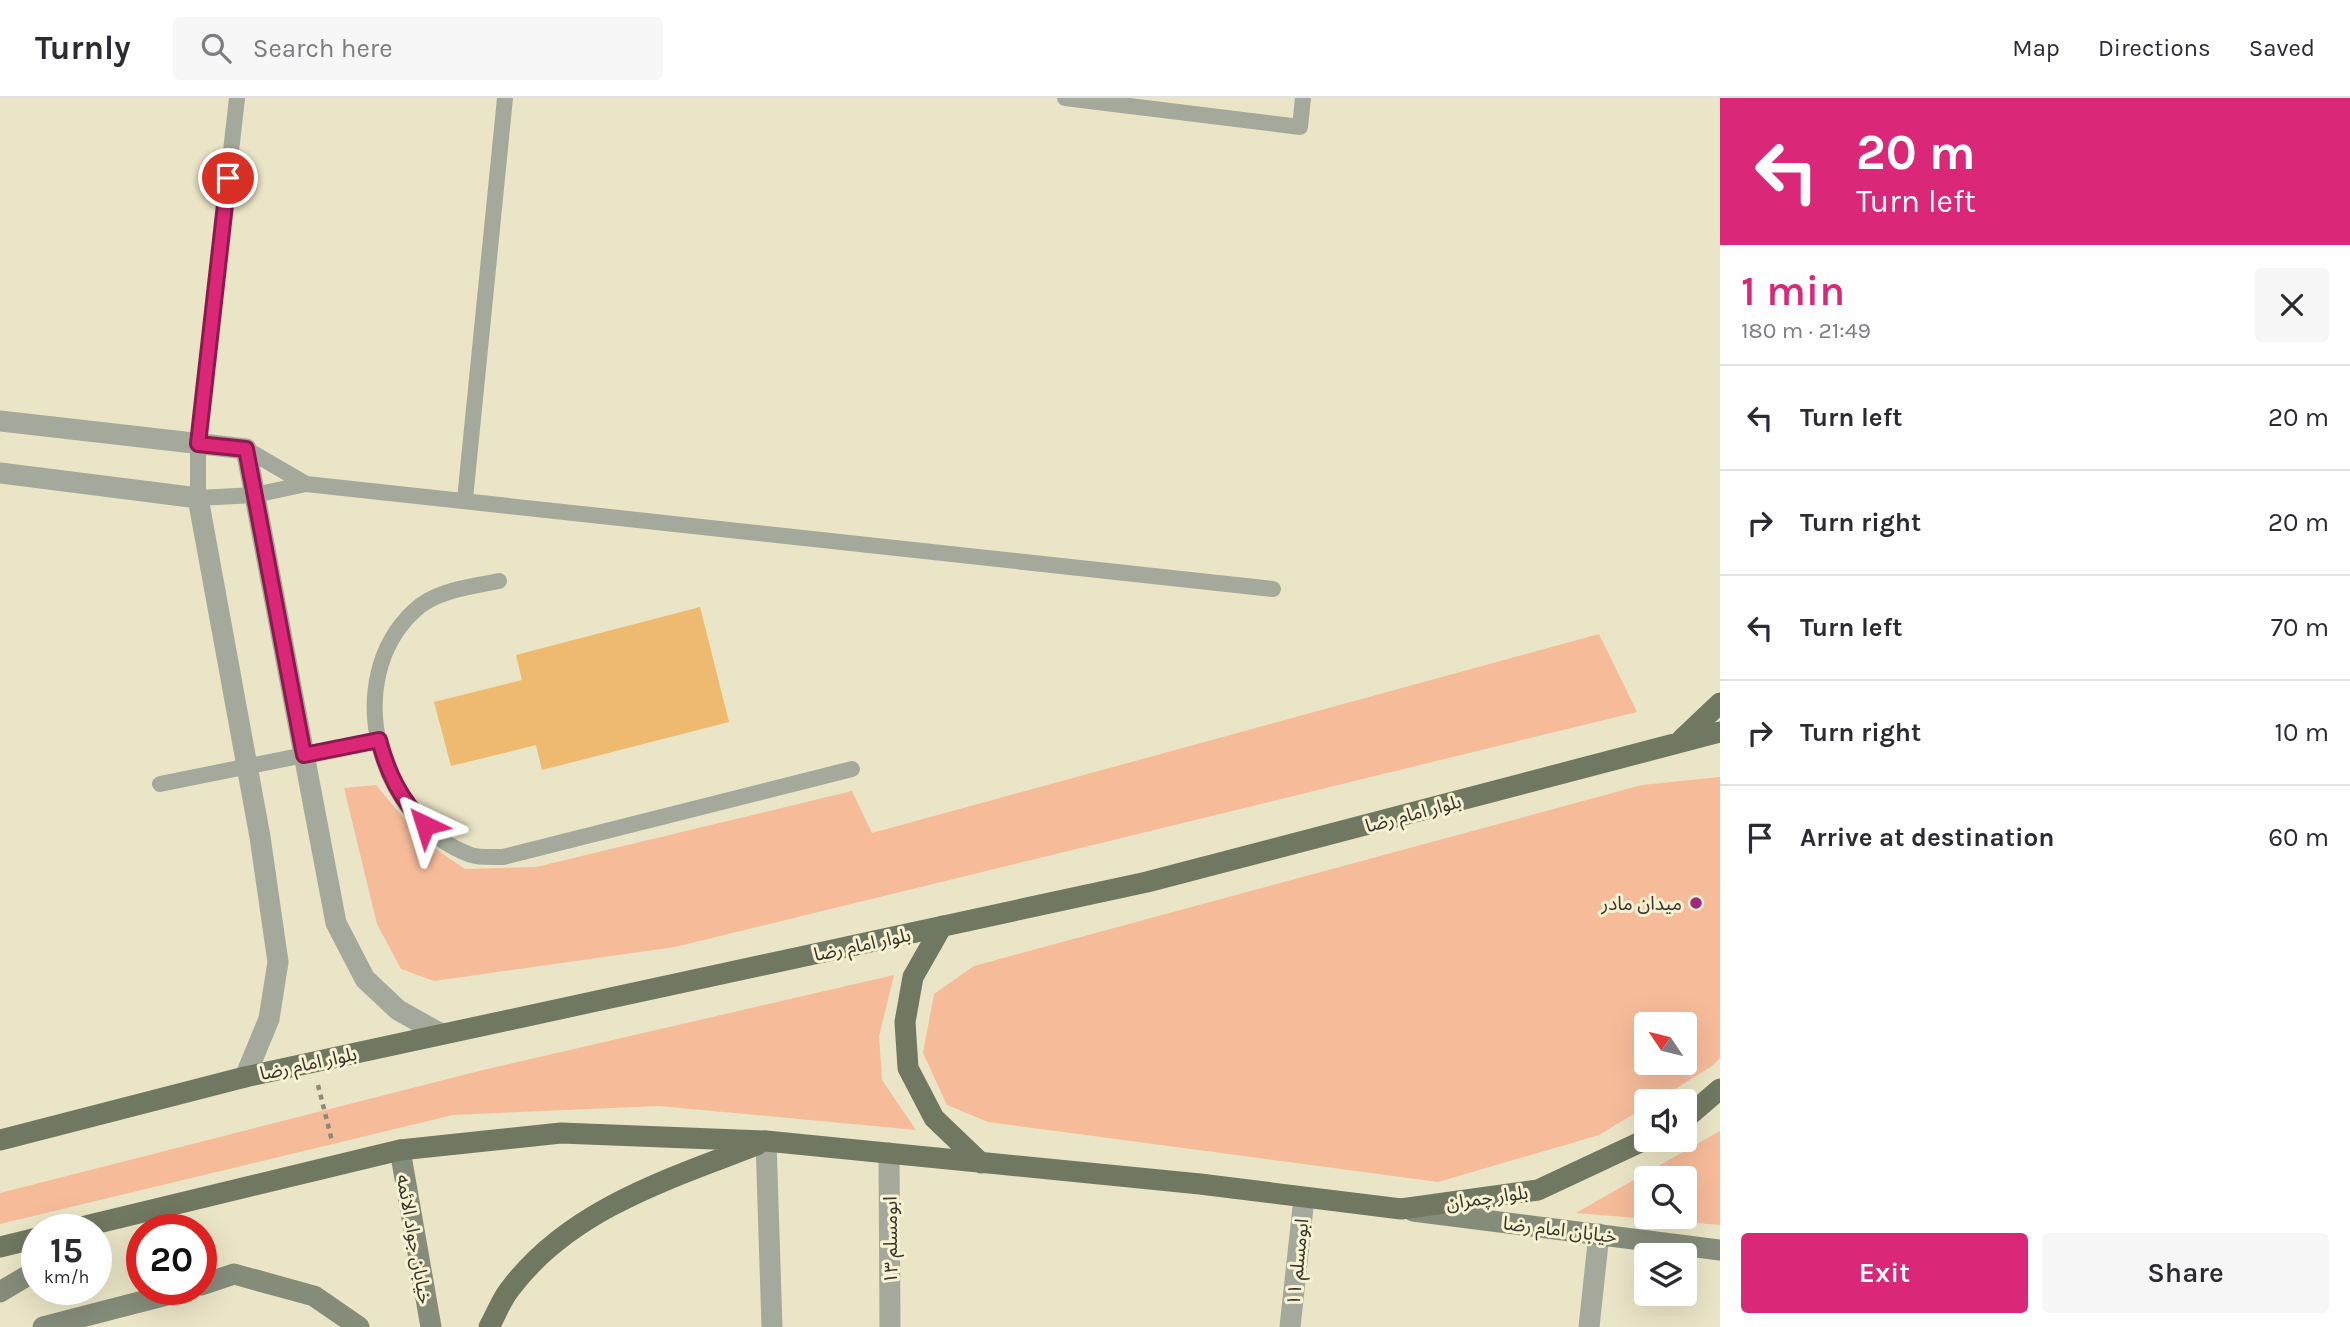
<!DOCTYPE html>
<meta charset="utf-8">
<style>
:root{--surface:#fff;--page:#f7f7f7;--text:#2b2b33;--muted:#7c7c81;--line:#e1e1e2;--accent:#db2777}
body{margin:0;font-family:Karla,"Noto Sans Arabic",sans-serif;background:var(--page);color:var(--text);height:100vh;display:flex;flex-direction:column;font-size:26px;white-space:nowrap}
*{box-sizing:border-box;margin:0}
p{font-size:23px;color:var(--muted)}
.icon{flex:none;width:38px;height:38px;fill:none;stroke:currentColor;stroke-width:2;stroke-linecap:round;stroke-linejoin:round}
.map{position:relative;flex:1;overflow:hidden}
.panel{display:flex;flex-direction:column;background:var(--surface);width:630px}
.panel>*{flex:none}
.top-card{background:#db2777;color:#fff;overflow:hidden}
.needle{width:46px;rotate:305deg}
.fabs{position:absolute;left:1634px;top:914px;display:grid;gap:14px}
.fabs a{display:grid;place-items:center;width:63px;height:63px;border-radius:7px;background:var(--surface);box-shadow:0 7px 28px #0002;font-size:35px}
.speed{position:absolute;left:21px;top:1116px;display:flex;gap:14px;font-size:35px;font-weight:700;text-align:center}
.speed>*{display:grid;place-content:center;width:91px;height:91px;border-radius:50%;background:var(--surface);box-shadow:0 7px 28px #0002;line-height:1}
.speed small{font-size:18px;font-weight:400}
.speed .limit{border:10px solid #d22;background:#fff;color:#111}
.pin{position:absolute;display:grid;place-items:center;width:60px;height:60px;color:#fff;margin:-30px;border:4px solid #fff;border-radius:50%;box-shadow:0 2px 7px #0007}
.me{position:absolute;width:77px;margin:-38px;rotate:319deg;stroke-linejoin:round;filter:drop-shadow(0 0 5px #0008)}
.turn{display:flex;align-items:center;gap:24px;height:147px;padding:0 21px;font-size:32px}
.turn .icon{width:91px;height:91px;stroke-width:2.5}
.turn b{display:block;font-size:49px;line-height:60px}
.round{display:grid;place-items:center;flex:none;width:74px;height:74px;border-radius:7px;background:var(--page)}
.overview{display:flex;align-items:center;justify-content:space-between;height:119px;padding:0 21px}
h1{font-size:42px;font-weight:600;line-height:52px;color:var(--accent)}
.primary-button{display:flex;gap:14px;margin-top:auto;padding:14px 21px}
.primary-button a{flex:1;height:80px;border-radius:7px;background:var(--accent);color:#fff;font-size:28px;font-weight:600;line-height:80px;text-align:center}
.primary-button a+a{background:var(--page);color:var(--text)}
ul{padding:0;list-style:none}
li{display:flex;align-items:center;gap:21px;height:105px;padding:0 21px;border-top:2px solid var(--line)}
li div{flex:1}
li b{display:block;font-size:26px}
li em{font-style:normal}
header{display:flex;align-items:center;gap:42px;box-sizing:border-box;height:98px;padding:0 35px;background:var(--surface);border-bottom:2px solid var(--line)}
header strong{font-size:33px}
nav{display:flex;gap:38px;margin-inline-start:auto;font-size:24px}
.search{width:490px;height:63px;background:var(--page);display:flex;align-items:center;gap:18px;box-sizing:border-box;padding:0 24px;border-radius:7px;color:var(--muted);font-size:26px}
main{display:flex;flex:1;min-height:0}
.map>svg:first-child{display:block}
.green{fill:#f6bc9a;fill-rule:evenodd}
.building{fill:#edba70}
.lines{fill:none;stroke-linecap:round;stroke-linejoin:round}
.path{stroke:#8d8a75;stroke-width:4.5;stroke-dasharray:5 5;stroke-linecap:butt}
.lane{stroke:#a4a99c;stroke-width:16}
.street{stroke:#a4a99c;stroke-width:21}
.secondary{stroke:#868c7a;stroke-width:21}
.primary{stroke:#707861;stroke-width:21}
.route-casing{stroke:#8e194d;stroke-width:18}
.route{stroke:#db2777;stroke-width:12}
.poi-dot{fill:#a02881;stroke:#f7f2d3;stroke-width:2.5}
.labels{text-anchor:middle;stroke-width:6;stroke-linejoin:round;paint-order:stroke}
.street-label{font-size:19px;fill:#373529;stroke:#f7f2d3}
.poi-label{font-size:19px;fill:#373529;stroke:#f7f2d3;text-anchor:end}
</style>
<header>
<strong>Turnly</strong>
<div class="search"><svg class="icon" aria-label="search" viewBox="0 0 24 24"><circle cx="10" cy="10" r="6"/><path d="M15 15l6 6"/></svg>Search here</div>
<nav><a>Map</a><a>Directions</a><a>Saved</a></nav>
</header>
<main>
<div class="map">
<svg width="1720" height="1229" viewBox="0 0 1720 1229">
<rect width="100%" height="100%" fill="#eae5c6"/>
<path class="green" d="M1599,536l38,78 -962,235 -241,34 -33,-12 -24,-45 -33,-136 32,-3 45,54 44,30 71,-2 316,-76 20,42z
M1720,679v281l-8,8 -56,35h-9v5l-48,29 -161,47 -450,-60 -41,-17 -24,-52 11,-59 40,-28 668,-181zM1647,926h38v38h-38z
M894,877l-15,61 3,44 34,50 -257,-24 -206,9 -453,109v-31l483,-123z
M1720,1033v94l-144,-12 19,-11zM1647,1080h38v38h-38z"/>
<path class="building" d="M700,509l29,115 -187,48 -6,-25 -85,21 -17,-64 88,-22 -6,-25z"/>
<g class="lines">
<path class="path" d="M318,987l14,56"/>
<path class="lane" d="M237,0l-39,346v54l57,-3 51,-11 967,105
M1065,0l235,29 3,-29
M246,351l60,35
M465,401l40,-401
M499,483c-28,6 -63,9 -85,30 -74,69 -37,210 57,244 9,3 22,2 32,2l349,-88
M160,686l219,-44"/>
<path class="street" d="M0,323l246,28 90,474 29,56 33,31 43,24
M0,375l198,25 62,339 18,125 -9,57 -24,58
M766,1043l6,186
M889,1055l1,174
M1290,1229l14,-129
M1589,1229l10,-93"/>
<path class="secondary" d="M400,1052l31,177
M1413,1113l307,39
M201,1187l33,-11 80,22 45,31
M0,1194l37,-22
M43,1229l143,-37"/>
<path class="primary" d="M1681,642l39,-37
M942,828l-29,51 -8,45 3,46 26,50 47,45
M1685,1021l35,-30
M0,1042l245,-63 902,-195 573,-150
M69,1132l331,-80 161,-17 205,8 434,43 201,25 137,-19 109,-51
M0,1149l37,-9
M489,1229c7,-12 12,-27 21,-38 59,-79 158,-110 247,-144"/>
</g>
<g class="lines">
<g class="route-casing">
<path id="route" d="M228,80l-30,266 48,5 58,306 75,-15c9,34 21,58 46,85"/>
</g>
<use href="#route" class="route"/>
</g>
<circle class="poi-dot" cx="1696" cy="805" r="7"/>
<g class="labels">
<g class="street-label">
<text transform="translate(1413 715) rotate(-15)" y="7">بلوار امام رضا</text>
<text transform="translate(862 846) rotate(-12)" y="7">بلوار امام رضا</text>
<text transform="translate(308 965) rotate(-12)" y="7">بلوار امام رضا</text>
<text transform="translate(1487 1099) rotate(-8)" y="7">بلوار چمران</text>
<text transform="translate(1560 1131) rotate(7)" y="7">خیابان امام رضا</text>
<text transform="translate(415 1141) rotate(80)" y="7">خیابان جواد الائمه</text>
<text transform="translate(890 1142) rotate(-90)" y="7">ابومسلم ۱۳</text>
<text transform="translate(1297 1164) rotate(-84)" y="7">ابومسلم ۱۱</text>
</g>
<g class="poi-label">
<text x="1682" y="812">میدان مادر</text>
</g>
</g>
</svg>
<div class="fabs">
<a><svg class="needle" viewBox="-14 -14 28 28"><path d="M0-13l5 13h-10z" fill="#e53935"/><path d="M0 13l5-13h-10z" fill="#7c7c81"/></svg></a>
<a><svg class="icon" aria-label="sound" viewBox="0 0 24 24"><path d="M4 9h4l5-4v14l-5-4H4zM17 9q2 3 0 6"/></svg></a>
<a><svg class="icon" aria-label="search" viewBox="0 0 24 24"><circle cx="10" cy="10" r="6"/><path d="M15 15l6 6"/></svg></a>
<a><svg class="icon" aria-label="layers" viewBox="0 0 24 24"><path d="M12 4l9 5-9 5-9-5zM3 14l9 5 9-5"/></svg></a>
</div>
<div class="speed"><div>15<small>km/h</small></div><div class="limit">20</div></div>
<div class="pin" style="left:228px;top:80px;background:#d93025"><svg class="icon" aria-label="arrive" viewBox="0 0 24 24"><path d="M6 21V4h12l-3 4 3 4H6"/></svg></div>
<svg class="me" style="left:425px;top:727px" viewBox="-20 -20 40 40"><path d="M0-17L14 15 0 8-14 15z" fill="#db2777" stroke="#fff" stroke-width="4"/></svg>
</div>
<section class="panel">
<div class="top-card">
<div class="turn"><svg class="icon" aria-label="left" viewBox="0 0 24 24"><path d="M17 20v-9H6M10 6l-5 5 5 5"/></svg><div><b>20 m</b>Turn left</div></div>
</div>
<div class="overview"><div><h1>1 min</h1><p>180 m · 21:49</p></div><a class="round"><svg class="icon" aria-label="close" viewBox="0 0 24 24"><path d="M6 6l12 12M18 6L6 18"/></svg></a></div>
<ul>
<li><svg class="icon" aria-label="left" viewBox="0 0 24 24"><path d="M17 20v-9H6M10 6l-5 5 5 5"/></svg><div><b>Turn left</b></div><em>20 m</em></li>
<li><svg class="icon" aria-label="right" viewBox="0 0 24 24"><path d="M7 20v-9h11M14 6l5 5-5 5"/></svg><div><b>Turn right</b></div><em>20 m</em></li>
<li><svg class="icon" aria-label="left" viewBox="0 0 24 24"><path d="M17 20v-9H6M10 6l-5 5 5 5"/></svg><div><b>Turn left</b></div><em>70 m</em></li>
<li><svg class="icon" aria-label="right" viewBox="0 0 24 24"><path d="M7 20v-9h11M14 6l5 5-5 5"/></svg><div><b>Turn right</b></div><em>10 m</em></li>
<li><svg class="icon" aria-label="arrive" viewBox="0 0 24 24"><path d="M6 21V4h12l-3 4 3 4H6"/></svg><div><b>Arrive at destination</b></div><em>60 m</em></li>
</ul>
<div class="primary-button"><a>Exit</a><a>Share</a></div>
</section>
</main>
